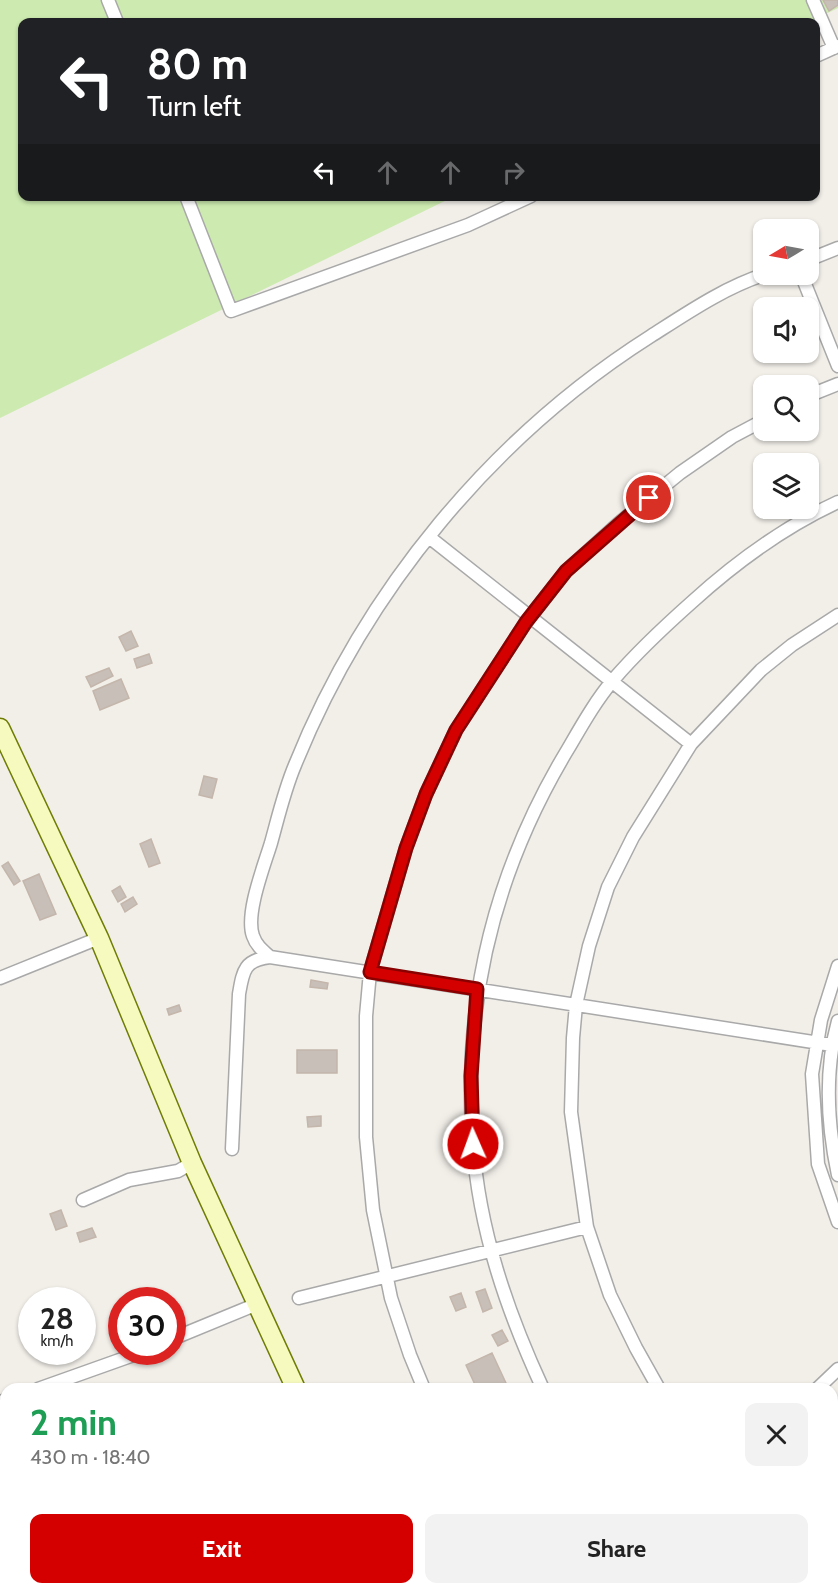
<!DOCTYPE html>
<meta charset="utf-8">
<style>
:root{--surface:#fff;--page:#f2f2f2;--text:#222;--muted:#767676;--accent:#d40000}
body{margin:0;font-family:Cabin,sans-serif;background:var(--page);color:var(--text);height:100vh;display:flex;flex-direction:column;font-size:22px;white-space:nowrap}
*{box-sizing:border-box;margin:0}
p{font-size:20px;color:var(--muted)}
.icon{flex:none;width:33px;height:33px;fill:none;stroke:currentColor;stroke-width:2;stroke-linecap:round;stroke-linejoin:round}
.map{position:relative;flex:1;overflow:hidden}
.panel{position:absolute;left:0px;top:1383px;width:838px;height:212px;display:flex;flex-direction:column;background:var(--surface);border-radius:18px 18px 0 0;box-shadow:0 2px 4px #0004}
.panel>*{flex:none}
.top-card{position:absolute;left:18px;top:18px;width:802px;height:183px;border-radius:12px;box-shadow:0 2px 4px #0004;background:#202124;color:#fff;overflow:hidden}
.needle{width:39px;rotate:260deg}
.controls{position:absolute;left:753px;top:219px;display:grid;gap:12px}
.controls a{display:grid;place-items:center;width:66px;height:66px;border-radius:12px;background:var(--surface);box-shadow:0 2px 4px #0004;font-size:30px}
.speed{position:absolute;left:18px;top:1287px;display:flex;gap:12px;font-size:30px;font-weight:700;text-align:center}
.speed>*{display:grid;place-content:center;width:78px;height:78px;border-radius:50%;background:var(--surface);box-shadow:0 2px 4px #0004;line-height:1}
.speed small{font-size:15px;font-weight:400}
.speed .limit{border:9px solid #d22;background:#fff;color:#111}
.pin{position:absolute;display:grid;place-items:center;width:51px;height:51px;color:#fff;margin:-26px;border:3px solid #fff;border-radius:50%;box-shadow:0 2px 6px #0007}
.me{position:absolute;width:66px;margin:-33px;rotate:358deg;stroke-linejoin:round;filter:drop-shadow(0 0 4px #0008)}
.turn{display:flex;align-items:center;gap:21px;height:126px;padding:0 30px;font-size:27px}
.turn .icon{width:78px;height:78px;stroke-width:2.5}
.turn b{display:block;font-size:42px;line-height:51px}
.lanes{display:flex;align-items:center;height:57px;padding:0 30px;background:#0003;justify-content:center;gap:30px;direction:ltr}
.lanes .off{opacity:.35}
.round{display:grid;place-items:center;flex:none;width:63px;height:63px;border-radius:12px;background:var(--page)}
.head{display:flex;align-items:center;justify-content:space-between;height:102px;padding:0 30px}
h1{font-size:36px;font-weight:700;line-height:45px;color:#1e9e55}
.primary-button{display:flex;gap:12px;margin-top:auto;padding:12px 30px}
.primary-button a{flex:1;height:69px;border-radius:12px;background:var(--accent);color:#fff;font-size:24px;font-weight:700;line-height:69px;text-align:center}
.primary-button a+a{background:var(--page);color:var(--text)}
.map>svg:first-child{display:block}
.grass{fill:#cdebb0}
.building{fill:#c7bfb8;stroke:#c4b6ab;stroke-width:1.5}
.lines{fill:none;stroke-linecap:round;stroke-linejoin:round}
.street-casing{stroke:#a9a9a9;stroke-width:15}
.secondary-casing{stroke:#707d05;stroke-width:21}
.street{stroke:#fff;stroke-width:12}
.secondary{stroke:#f7fabf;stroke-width:18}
.route-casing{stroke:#8a0000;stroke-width:15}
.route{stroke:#d40000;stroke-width:10}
</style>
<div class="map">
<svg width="838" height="1594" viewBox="0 0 838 1594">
<rect width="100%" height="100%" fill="#f2efe9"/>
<path class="grass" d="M0,0h838v8l-29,14h-787v174l431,1 -453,221z"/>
<path class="building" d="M823,0h15v5l-9,6z
M131,631l7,15 -12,5 -7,-14z
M149,654l3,9 -15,5 -3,-9z
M109,668l4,8 -22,11 -5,-10z
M121,679l8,19 -29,12 -7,-19z
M204,776l13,3 -5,19 -13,-3z
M151,839l9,24 -11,4 -9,-23z
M8,862l12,19 -6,4 -12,-19z
M39,874l17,40 -16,6 -17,-39z
M120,886l6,11 -8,5 -6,-11z
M133,897l4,7 -12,8 -4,-8z
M311,980l17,3 -1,6 -17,-2z
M179,1005l2,6 -12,4 -2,-6z
M297,1050h40v23h-40z
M321,1116v10l-13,1 -1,-10z
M61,1210l6,16 -11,4 -6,-16z
M92,1228l4,9 -16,5 -3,-9z
M485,1289l7,19 -9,4 -7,-20z
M461,1293l5,14 -10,4 -6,-14z
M502,1330l6,11 -10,5 -6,-11z
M492,1353l14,30 -14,6h-15l-11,-24z"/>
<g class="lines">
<g class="street-casing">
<path id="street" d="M108,0l9,22
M813,0l21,48
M816,56l22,-10
M186,196l45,115 237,-86 63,-29
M808,260l30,-12
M801,274l37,92
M808,396l30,-12
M429,537l262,207
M270,957c-8,-7 -14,-12 -17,-21 -8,-22 11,-70 18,-93 7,-25 13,-52 24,-78 70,-174 197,-328 356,-429 36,-23 74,-49 115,-62
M838,966l-17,54 -9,54 6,90 20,58
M0,978l99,-40
M838,1021c-14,51 -11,102 0,154
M232,1149l7,-155c4,-23 5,-34 31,-37l562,88
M83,1200l46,-20 49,-9 14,-8
M299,1298l288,-71
M172,1339l85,-35
M38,1389l104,-37
M424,1389l-14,-34 -19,-57 -18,-88 -7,-73v-121l4,-44 36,-124 20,-54 30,-64 70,-108 40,-51 53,-48 61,-50 52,-36 32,-17
M543,1389c-36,-78 -64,-159 -70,-245 -11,-141 22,-274 95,-395 14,-24 28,-49 46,-70 24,-28 51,-53 78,-77 44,-40 92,-75 146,-100
M659,1389l-23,-41 -26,-53 -23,-68 -16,-115 2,-74 3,-33 13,-59 19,-59 25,-50 58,-93 70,-74 31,-25 46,-30
M817,1389l21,-20
M0,1402l6,-2
M832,1562l6,3
M549,1588l4,6
M598,1594l6,-6"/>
</g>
<g class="secondary-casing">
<path id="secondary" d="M0,728l99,210 93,225 104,226
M389,1588l3,6"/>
</g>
<use href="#street" class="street"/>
<use href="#secondary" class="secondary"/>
</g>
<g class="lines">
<g class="route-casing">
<path id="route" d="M473,1144l-2,-68 6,-87 -107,-17 36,-124 20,-54 30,-64 70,-108 40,-51 83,-73"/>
</g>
<use href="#route" class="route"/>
</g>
</svg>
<div class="controls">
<a><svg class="needle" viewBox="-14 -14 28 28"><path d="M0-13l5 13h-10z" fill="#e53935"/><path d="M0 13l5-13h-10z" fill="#767676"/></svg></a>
<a><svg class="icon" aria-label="sound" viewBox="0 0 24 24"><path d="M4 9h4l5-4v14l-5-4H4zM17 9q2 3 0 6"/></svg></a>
<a><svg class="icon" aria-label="search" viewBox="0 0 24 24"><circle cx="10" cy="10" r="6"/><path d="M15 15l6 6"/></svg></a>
<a><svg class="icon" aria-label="layers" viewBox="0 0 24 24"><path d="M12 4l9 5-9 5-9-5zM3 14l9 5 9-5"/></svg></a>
</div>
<div class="speed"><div>28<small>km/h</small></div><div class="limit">30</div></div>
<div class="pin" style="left:649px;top:498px;background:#d93025"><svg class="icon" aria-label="arrive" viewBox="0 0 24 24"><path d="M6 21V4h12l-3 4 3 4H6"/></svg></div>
<svg class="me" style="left:473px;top:1144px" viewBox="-20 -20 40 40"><circle r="17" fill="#d40000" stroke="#fff" stroke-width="3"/><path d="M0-11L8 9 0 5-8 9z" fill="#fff"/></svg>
<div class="top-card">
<div class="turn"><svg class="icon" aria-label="left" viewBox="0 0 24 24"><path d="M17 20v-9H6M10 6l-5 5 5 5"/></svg><div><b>80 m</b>Turn left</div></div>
<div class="lanes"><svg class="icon" aria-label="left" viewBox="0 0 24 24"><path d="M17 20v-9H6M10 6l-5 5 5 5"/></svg><svg class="icon off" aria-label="ahead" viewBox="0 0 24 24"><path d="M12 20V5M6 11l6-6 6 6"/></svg><svg class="icon off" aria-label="ahead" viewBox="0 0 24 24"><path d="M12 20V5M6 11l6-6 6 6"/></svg><svg class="icon off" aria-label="right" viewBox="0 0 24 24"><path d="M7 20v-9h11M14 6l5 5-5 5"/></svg></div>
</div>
<section class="panel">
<div class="head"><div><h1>2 min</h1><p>430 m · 18:40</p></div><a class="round"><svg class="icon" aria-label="close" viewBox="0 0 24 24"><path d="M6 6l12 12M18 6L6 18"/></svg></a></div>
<div class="primary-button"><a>Exit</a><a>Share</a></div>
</section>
</div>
